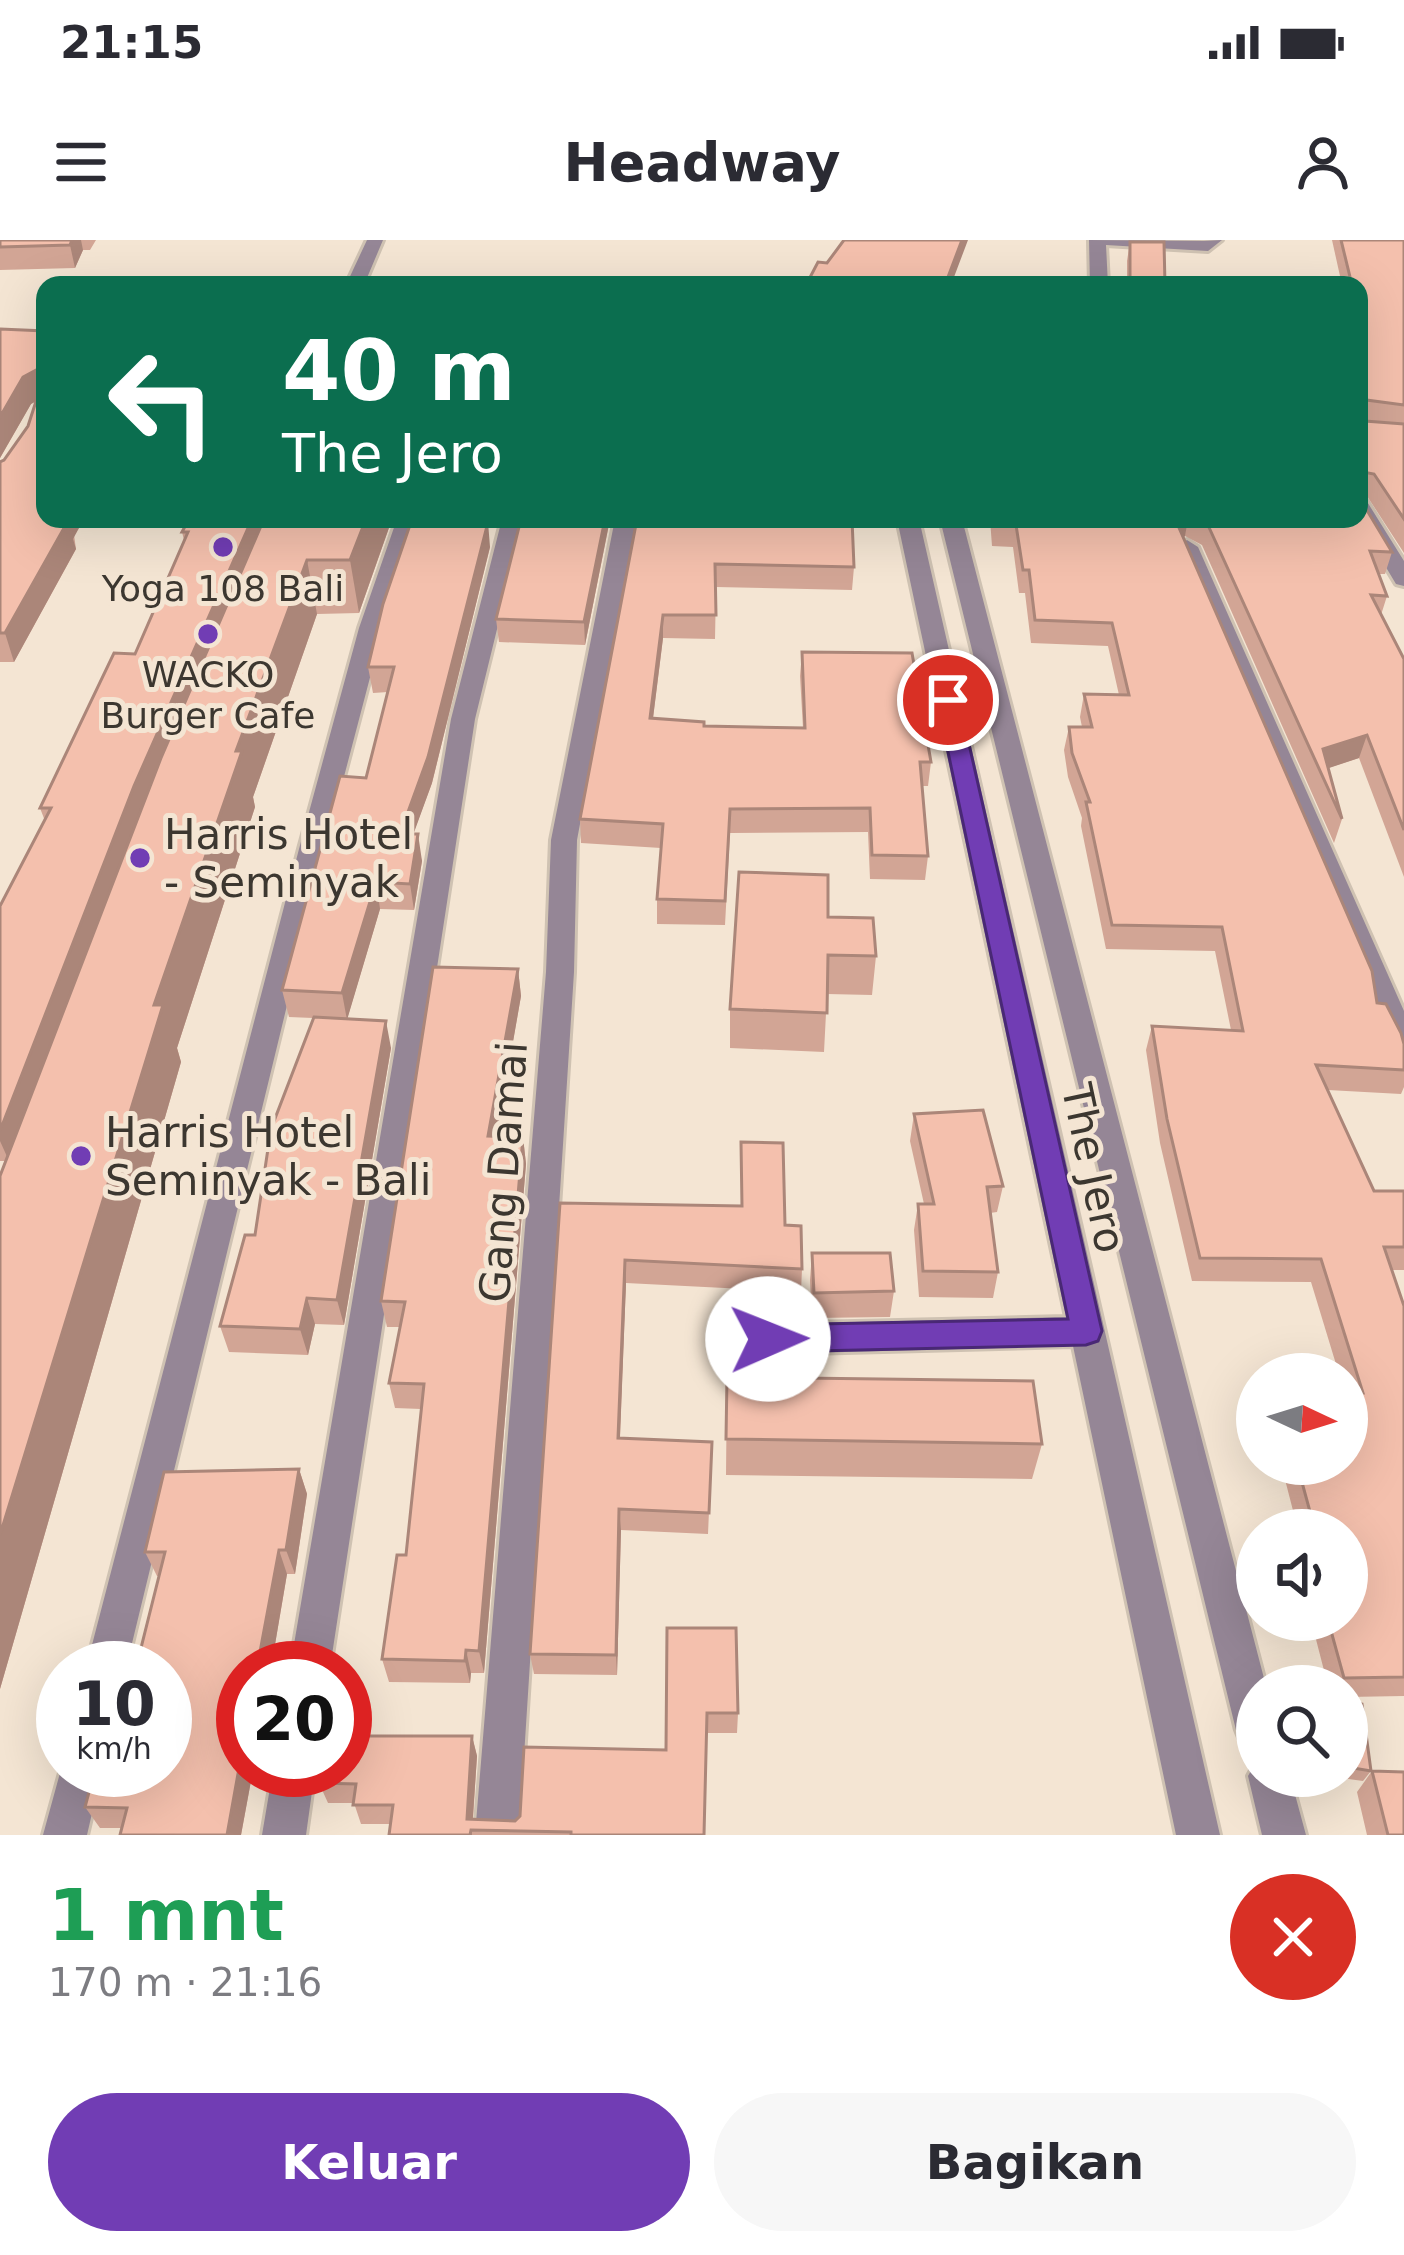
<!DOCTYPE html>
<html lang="id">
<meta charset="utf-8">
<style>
:root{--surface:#fff;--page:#f7f7f7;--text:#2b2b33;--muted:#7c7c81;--accent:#713db4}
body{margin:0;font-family:"DejaVu Sans",sans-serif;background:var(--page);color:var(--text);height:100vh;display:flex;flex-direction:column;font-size:45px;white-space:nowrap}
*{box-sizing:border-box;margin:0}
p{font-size:39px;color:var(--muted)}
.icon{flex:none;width:66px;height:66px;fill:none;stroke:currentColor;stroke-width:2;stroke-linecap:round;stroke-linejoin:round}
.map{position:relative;height:1595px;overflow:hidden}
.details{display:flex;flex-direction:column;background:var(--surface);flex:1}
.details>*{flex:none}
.top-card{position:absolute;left:36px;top:36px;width:1332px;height:252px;border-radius:24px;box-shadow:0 12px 48px #0002;background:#0b6e4f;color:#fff;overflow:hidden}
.needle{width:78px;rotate:94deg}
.tools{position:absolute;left:1236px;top:1113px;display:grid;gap:24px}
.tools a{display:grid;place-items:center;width:132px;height:132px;border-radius:50%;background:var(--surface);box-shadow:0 12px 48px #0002;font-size:60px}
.speed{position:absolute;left:36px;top:1401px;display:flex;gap:24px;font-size:60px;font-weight:700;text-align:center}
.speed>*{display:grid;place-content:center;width:156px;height:156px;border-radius:50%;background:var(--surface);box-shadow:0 12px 48px #0002;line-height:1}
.speed small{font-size:30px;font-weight:400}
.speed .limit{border:18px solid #d22;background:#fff;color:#111}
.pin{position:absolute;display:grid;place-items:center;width:102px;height:102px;color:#fff;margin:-51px;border:6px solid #fff;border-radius:50%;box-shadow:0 3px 12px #0007}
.me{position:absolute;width:132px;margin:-66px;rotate:89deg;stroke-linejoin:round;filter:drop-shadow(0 0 9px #0008)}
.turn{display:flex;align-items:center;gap:42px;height:252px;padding:0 48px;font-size:54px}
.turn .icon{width:156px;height:156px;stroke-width:2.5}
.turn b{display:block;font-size:84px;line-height:102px}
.round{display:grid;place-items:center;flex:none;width:126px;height:126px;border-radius:63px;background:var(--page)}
.headline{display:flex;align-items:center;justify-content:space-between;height:204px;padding:0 48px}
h1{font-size:72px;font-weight:700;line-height:90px;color:#1e9e55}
.cta{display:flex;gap:24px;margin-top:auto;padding:24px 48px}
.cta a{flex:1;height:138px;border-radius:72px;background:var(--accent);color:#fff;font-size:48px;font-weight:700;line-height:138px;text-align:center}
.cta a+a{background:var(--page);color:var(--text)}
.status{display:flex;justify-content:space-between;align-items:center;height:84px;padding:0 60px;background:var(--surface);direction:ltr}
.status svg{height:33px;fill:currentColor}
header{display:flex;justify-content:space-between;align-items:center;height:156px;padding:0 48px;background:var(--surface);font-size:54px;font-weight:700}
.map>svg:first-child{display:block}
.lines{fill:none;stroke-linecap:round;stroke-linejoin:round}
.minor-casing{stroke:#cfc2b2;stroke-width:6}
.minor{fill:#958696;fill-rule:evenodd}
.wall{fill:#d2a595}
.shaded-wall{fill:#ab8679}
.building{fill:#f4c0ad;stroke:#ab8679;stroke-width:3}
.route{fill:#713db4;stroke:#492875;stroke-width:3}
.poi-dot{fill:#713db4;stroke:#f4e5d3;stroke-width:4.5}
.labels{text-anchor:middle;stroke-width:10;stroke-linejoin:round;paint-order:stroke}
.far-poi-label{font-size:36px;fill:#3c3730;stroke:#f4e5d3}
.poi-label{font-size:42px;fill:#3c3730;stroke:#f4e5d3;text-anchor:start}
.street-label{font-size:42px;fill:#3c3730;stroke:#f4e5d3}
</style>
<div class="status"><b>21:15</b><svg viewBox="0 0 49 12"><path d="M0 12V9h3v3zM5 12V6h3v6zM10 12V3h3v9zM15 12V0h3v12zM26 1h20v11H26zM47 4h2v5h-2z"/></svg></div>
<header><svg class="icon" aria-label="menu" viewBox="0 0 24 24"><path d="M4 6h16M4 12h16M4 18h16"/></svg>Headway<svg class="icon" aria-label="person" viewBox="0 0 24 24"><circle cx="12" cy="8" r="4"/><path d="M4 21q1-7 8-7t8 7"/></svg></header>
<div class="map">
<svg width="1404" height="1595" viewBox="0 0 1404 1595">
<rect width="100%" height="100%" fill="#f4e5d3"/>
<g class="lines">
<g class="minor-casing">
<path id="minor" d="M367,0h16l-19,45h-18z
M1089,0l115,1 18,-1 -14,11 -102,-6 2,40h-18z
M1359,258l7,2 38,61v25l-8,-2 -39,-65z
M397,279h22l-36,109 -58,221 -199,819h-40l213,-819 60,-221z
M502,279h22l-49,200 -145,949h-40l161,-949z
M615,279h22l-60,321 -3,132 -55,863h-44l71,-863 5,-132z
M897,279h22l301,1316h-44l-103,-489 -305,8 -12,-5 -6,-10 6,-10 12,-5 298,-7z
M940,279h22l304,1167h-9v65l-15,-6 -6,-15z
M1187,300l11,7 206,464v45l-11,-3 -4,-8 -213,-498z
M1257,1520v16h33l16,59h-44l-14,-59z
M63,1522v8h39l-15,65h-44z
M273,1530h42l-9,65h-44z"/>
</g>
<use href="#minor" class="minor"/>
</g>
<path class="wall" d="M0,0h96l-6,10h-7l-8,18 -75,2z
M1332,0h72v313l-37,-57 -8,-1v2l33,55 -7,22h-6l8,22 -6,19 23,44v218l-45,-119 -31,10 14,51 -8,24 -132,-298 -17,-9 -2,2 194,465 27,41v43l-3,7 -73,-4 46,101h30v79h-12l12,36v390l-57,1v-11h-19l-17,-66h36v-90h-49l-17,-66h66v-90h-8l-28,-92 -119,-1 -32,-138 -14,-93 6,-24 79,4 -16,-79 -109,-2 -25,-123 1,-8 -14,-41 -4,-27 5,-23h13l-2,-10 4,-23 35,1 -11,-49 -77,-3 -6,-50h-6l-6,-46 -21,-1 -2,-27h369v-234h-17z
M1130,2l35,43h-38v-24z
M0,89l45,2 31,218 -62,113h-14v-200l4,-2 24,-34 8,-25 -5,3 -31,54z
M189,279h202v3l-32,91 -42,1 -64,183 2,10 -78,241 4,14 -181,627v-513l6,-15h-6v-255l45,-85 -5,-13 95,-154 49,-114 -2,-8z
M452,279v2l38,26 -58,236 -19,51 9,27 -8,49 -34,-1 -33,110 44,29 -47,277 -29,-1 -7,31 -79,-3 -9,-26 35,-91 58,-217 -24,-1 -7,-27 84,-212 22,-86 -15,1 -5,-26z
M610,279l-25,126 -86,-3 -3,-23z
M637,279l217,48 -2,23 -136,-3 -1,52 -52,-1 -10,80 51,8 99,2 -3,-52 2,-24 129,110 -3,24h-6l6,70 -3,24 -55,-1 -2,-47 -138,1 -5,92 -68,-1v-25l4,-51 -80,-5 -1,-24z
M828,677l48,39 -4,39 -45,-1 -3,58 -94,-4v-39z
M518,729l3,27 -25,141h27l3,27 -42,509h-13l-1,10 -81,-1 -7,-23 24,-104 15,-146 -26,-1 -6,-25 11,-56h-13l-6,-26z
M914,874l89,72 -6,26 -7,1 8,59 -5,26 -74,-1 -5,-67 4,-26h6l-14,-63z
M741,902l44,83 17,44 -1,23 -175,-9 -6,155 92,4 -4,92 -87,-4 -4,145 -83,-1 -4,-20 30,-451 181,3z
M812,1013l82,38 -4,26 -78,1 -2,-38z
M727,1137l315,67 -10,35 -306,-4z
M299,1229l8,25 -12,80h-8l-16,94h-28v102h10l-12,65h-121l2,-7h-22l-15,-21 10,-37h70v-102h-29l23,-92h-2l-12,-24 19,-80z
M667,1388l71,85 -1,20h-30l-3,102h-315l1,-11h-29l-7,-21h-26l-9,-20 153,-47 5,20 -4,63 42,2 151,-71z
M1347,1462l24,69 -8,10 -36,-5h20z
M1372,1531l32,64h-37l-10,-43z"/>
<path class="shaded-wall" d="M72,0h9l2,10 -8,18 -5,-23z
M962,0h6l-17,45h-6z
M38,129l7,27 -14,8 -31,54v-41l23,-40z
M61,279h23l-11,20 3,10 -62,113 -9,-29z
M252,279h15l-258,642 -9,-20v-10l134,-345z
M366,279h25v3l-32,91 -9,-53z
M605,279h5l-25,126 -1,-23z
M1183,279h5l-3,17 -13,10 5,-23z
M488,282l2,25 -58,236 -28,77 -4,-26z
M307,320l10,54 -64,183 2,10 -78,241 4,14 -181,627v-154l154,-530 82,-254z
M663,375v23l-13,104v-24z
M1367,495l-8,23 -39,13 3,-22z
M418,594l4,27 -8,49 -4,-26z
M376,642l4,27 -33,111 -5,-27z
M518,729l3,27 -29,167 -4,-27z
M386,781l5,27 -47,277 -7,-25z
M523,897l3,27 -42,509 -5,-22z
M625,1020l1,23 -7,177 -1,-22z
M307,1058l8,26 -7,31 -8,-26z
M299,1229l8,25 -12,80 -9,-24z
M619,1269l2,21 -4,145 -1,-20z
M279,1310l8,24 -16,94h-14z
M466,1410l5,23 -1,10 -5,-22z
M472,1496l5,20 -5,74h-1l1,5h-2l-3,-16z
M243,1506v24h10l-12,65h-14z"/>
<path class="building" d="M0,0h72l-2,5 -70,2z
M844,0h118l-17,45h-139l12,-23 9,1z
M1341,0h63v165l-38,-5 -5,17 4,4 39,3v95l-30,-45 -11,-2 -4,25 33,55 -22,-1 17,45 -16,-1 33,64v171l-37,-95 -44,14 19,70 -135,-296 -8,-4h160v-234h-7z
M1130,2h34l1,43h-35z
M0,89l45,2v188h16l-1,2h8l-63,112h-5v-171l4,-2 24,-34 13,-40 -3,-17 -15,8 -23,40z
M189,279h63l-118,267 -134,345v-225l51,-98h-11l74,-155 21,1 53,-122h-6z
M264,279h102l-16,41h-43l-71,191h6l-88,254h9l-163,530v-359l161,-418z
M412,279l76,3 -60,235 -28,77h18l-8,50 -34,-2 -34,111 -60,-3 58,-214 26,2 28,-111h-26l15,-63z
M521,279h84l-21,103 -88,-3z
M637,279h215l2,48 -139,-3 1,51h-53l-13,103 54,4v4l101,2 -3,-76 110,1 19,109h-11l8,94 -56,-1 -2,-47 -140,1 -5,92 -68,-2 6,-75 -83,-5z
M995,279h188l-6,4 195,448 5,32 9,1 15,29 3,11v26l-88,-5 58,126h30v56h-20l20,59v371l-60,1 -16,-58h19v-90h-32l-18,-66h50v-71h16l-42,-134 -121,-1 -33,-139 -15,-93 91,5 -21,-104 -110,-2 -26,-123h4l-18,-49 -3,-26h23l-8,-33 45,1 -17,-72 -77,-3 -6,-50h-6l-7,-45 -21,-1z
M739,632l89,3v42l45,1 3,38 -48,-1 -1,58 -97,-4z
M433,727l85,2 -30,167 35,1 -44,514 -13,-1 -1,11 -83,-2 15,-104h9l18,-171 -35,-1 16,-81 -24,-1z
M314,777l72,4 -49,279 -30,-2 -7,31 -80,-3 25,-91h10l16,-106z
M983,870l20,76 -16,1 11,85 -75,-1 -5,-67h16l-20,-90z
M741,902l42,1 2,82 16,1 1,43 -177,-9 -7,178 94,4 -3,71 -90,-4 -3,146 -86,-1 30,-451 182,3z
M812,1013h78l4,38 -80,2z
M727,1137l306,4 9,63 -316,-5z
M299,1229l-13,81h-7l-22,118h-14v78l-16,89h-107l7,-27 -42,-1 10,-37h70v-102h-29l29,-116h-20l19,-80z
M667,1388h69l2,85h-31l-3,122h-133v-3l-100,-2 -1,5h-81l4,-30h-40l3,-21 -37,-1 3,-13h23v-34h127l-5,83 48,2 5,-5 4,-69 142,3z
M1347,1462l15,2 9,67 -24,-4z
M1372,1531l32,1v63h-16z"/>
<path class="route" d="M948,453l11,7 143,631 -4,10 -12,4 -318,7 -11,-4 -5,-9 5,-10 11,-4 300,-6 -131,-619z"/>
<g class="poi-dot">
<circle cx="223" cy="307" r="12"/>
<circle cx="208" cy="394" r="12"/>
<circle cx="140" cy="618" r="12"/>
<circle cx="81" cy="916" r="12"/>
</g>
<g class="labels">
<g class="far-poi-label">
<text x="223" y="361">Yoga 108 Bali</text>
<text x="208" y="447">WACKO<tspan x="208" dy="41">Burger Cafe</tspan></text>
</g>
<g class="poi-label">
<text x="164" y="609">Harris Hotel<tspan x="164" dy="48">- Seminyak</tspan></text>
<text x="105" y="907">Harris Hotel<tspan x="105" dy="48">Seminyak - Bali</tspan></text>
</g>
<g class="street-label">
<text transform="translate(1094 928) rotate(78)" y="15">The Jero</text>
<text transform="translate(503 932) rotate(-86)" y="15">Gang Damai</text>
</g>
</g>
</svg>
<div class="tools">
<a><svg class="needle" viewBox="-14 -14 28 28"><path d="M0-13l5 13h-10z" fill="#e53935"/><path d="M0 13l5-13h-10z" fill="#7c7c81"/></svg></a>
<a><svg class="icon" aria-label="sound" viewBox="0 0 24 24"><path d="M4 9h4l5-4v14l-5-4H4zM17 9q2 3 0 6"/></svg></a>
<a><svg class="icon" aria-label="search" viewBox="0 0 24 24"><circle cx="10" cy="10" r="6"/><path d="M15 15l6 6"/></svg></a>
</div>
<div class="speed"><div>10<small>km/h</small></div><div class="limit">20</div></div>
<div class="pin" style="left:948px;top:460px;background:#d93025"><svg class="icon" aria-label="arrive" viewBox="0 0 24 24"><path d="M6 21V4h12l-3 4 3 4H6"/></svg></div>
<svg class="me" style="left:768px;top:1099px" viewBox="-20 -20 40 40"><circle r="19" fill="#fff"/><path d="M0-13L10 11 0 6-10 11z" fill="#713db4"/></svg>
<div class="top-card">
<div class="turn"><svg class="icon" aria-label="left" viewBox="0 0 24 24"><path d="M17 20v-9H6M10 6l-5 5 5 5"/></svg><div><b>40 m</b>The Jero</div></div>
</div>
</div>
<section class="details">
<div class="headline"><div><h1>1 mnt</h1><p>170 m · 21:16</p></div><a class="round" style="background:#d93025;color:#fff"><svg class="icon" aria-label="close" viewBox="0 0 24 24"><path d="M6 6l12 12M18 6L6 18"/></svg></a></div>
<div class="cta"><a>Keluar</a><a>Bagikan</a></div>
</section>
